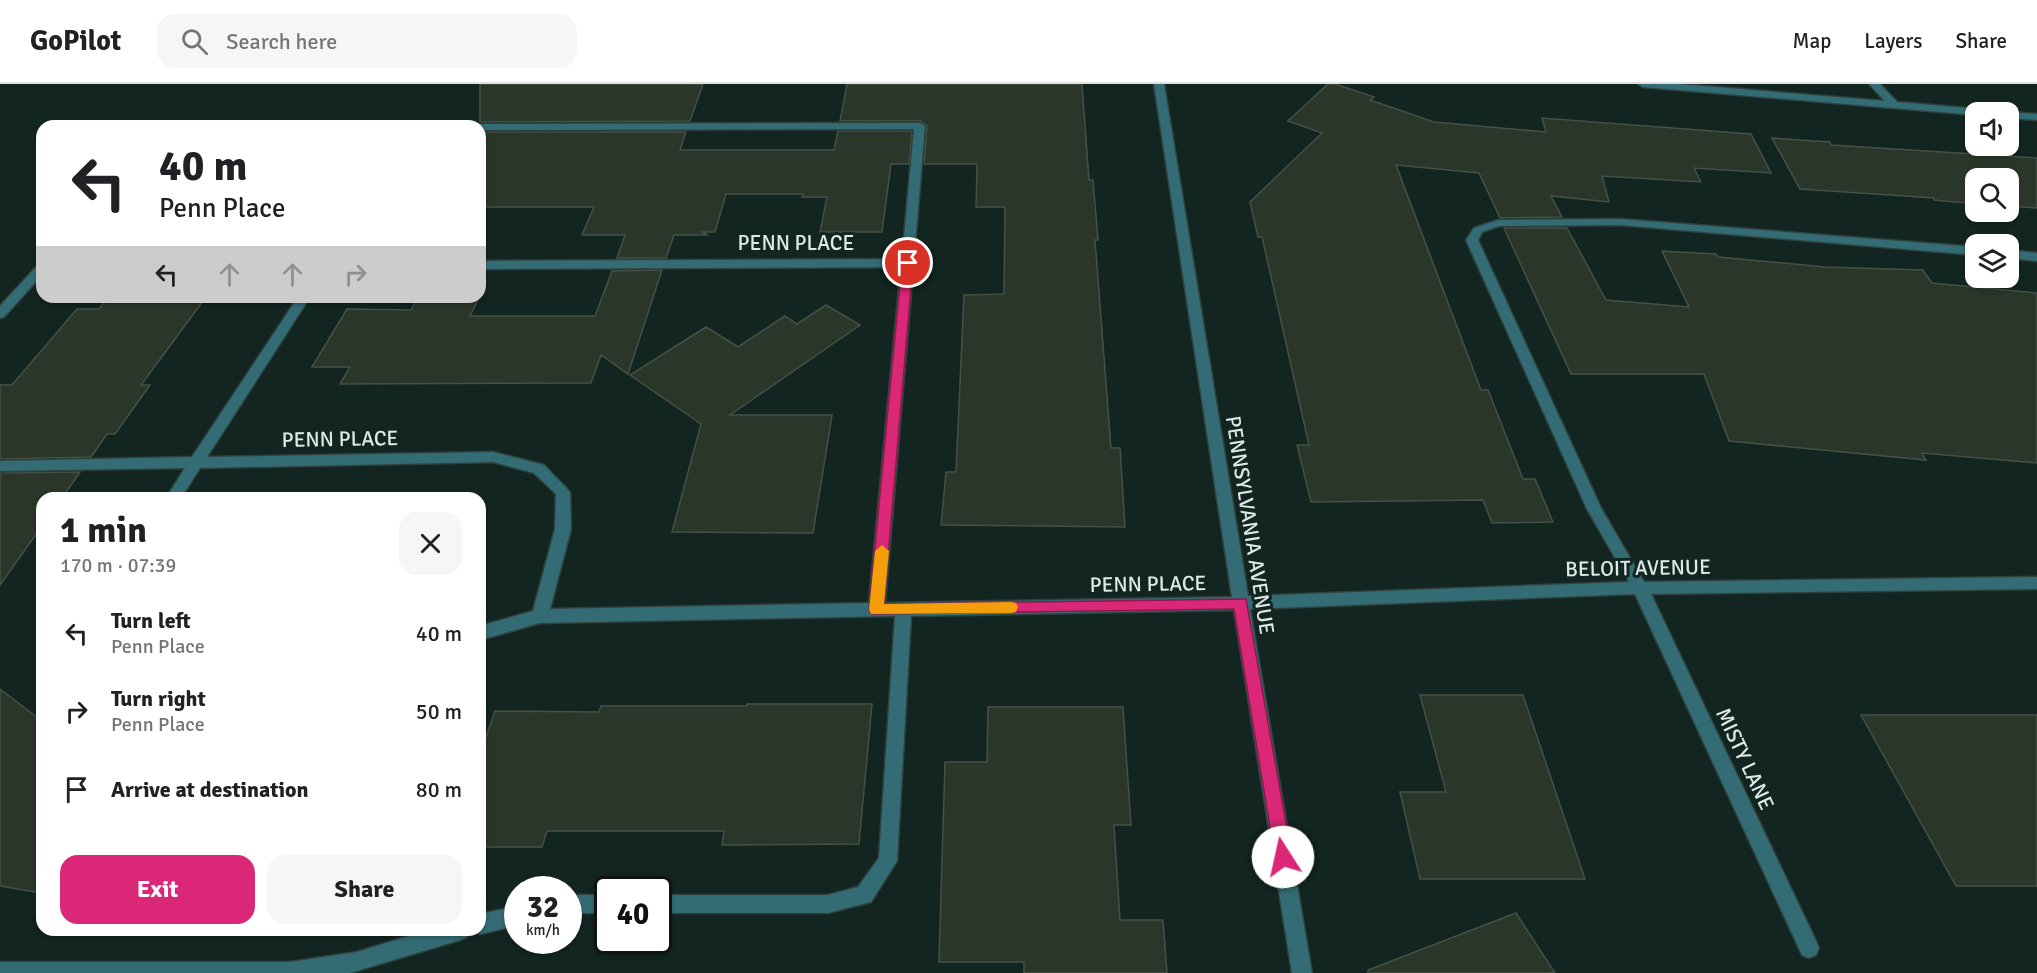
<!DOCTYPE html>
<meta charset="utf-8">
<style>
:root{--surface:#fff;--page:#f6f6f6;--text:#202124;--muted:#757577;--line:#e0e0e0;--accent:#db2777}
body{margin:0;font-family:Signika,sans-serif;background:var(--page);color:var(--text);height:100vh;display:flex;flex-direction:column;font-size:22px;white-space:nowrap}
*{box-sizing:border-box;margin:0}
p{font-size:20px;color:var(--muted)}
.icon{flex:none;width:33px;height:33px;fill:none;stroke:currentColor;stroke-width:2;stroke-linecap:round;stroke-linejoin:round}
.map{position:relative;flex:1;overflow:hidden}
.drawer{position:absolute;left:36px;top:408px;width:450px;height:444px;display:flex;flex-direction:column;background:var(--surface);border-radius:18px;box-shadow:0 2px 4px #0004}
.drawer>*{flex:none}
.banner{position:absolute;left:36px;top:36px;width:450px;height:183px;border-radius:18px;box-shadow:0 2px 4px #0004;background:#fff;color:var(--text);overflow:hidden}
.buttons{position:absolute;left:1965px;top:18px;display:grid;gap:12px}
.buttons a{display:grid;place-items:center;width:54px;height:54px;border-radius:12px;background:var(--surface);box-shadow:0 2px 4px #0004;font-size:30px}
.speed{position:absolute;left:504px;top:792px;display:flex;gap:12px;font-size:30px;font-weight:700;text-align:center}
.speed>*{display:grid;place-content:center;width:78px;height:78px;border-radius:50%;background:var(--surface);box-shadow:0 2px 4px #0004;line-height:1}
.speed small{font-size:15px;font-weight:400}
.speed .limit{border:3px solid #111;border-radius:9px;background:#fff;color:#111}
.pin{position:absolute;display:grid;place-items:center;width:51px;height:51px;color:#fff;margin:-26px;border:3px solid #fff;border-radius:50%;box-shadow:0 2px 6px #0007}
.me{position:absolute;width:66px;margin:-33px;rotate:350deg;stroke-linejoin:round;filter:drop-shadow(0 0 4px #0008)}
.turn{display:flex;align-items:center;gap:21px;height:126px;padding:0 24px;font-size:27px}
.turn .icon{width:78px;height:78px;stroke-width:2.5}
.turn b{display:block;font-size:42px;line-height:51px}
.lanes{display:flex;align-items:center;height:57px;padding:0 24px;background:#0003;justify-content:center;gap:30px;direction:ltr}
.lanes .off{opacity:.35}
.round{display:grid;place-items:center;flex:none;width:63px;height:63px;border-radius:18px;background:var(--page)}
.head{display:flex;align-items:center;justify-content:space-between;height:102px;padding:0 24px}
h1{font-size:36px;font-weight:800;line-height:45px}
.cta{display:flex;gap:12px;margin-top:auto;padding:12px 24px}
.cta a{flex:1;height:69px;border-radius:18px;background:var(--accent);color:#fff;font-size:24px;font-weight:800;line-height:69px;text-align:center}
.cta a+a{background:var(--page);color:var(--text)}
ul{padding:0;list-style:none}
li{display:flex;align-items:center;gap:18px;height:78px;padding:0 24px}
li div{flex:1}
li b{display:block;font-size:22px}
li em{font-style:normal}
header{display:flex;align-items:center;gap:36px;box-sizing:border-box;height:84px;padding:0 30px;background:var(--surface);border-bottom:2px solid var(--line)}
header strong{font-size:28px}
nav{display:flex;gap:33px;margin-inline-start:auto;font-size:21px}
.search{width:420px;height:54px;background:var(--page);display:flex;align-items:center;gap:15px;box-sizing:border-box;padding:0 21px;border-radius:18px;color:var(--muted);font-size:22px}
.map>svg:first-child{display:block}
.building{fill:#2b362a;stroke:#455144;stroke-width:1.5}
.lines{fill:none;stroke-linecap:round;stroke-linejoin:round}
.minor-casing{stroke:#2f413c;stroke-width:3}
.minor{fill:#346c75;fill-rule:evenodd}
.route{fill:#db2777;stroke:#8e194d;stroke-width:1.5}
.slow{fill:#f59e0b}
.labels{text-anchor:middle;stroke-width:6;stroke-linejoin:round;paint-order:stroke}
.street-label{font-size:21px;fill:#dfeae7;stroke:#122520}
</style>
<header>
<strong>GoPilot</strong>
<div class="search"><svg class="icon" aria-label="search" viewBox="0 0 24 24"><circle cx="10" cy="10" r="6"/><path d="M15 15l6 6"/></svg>Search here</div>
<nav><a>Map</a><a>Layers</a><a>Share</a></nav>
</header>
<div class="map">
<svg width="2037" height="889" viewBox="0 0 2037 889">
<rect width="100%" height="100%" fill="#122520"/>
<path class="building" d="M480,0h223l-13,37 -210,1z
M847,0h235l7,96h4l5,60h-3l16,208h9l5,79 -184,-2 5,-53h10l8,-177 40,-1 1,-87h-29l1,-43h-53l3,-38 -6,-5h-81z
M1328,0h7l39,13 -4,3 64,22 112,10 -4,-14 209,16 20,39 -77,-5 7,14 -99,-6 7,26 -58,-6 11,21 -62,1 -21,-45 -83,-8 85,225h7l35,89h12l18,43 -61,1 -9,-23 -172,2 -14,-57h12l-47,-208h-4l-8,-35 72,-69 -34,-12z
M838,47h74l-3,33h-18l-9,68h-62l7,-35h-25l1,-3h-77l-11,38h-13l5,3h-33l-8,23h-49l8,-23h-43l12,-28h-114v-75h206l-6,18h154z
M1772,54l58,4 1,3 206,13v50l-29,-2v-28h-32v26l-42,-4v-2l-134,-9z
M1504,144h63l39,72 83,7 -27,-56 54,3 2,3 107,10 98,3 9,13 105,10v170l-115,-10 4,7 -197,-19 -25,-67h-133z
M662,186l-34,104 -27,-19 -10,28 -251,1 10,-17h-38l35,-58 64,1 6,-11 61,1 -8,16h125l17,-45z
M108,213h98l-65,88h9l-35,49h-8l-16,23 -91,2v-74h12l65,-76h22z
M826,221l34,20 -130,90h102l-19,118 -141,-1 29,-108 -71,-49 76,-48 32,20 47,-31 12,8z
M80,388l-18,26h-20v28l-42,59v-112z
M0,605l42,32v172l-42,-7z
M1420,611h103l62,184h-165l-20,-87h46z
M747,620h125l-13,140 -137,1 2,-14h-177l-5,16h-62v-92l15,-44 104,1 2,-6h146z
M988,623h135l8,118h-17l6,95h43l4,53h-143v-11h-85l6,-200h42z
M1861,631h176v171h-81z
M1516,829l39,60h-187v-3z"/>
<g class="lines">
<g class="minor-casing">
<path id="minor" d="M1154,0h10l84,512 381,-14 -42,-73 -121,-269 8,-12 24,-8 122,-1 356,28v8l-356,-30 -121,1 -17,6 -4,8 123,268 43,74 393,-5v12l-386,5 165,347 3,7 -3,7 -7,3 -7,-3 -167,-361 -385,15 62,364h-20l-58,-363 -323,6 -14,245 -26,41 -43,11h-170v-18h170l30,-8 21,-29 16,-242 -355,7 -60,17v-14l53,-15 22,-82 1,-35 -22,-21 -41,-11 -293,6 -19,30h-15l19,-30 -185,3v-10l192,-4 106,-160h12l-103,160 286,-5 51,13 26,27 1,37 -21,80 319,-6 32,-336 -421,2v-8l422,-2 12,-130 -434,1v-4h-5l5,-2 440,-1 5,3 -40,477 347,-6z
M1638,0h41l206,17 -16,-17h11l17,18 82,7 5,3h-8v3l-333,-28z
M2006,28h2l29,2v6l-29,-2v-6z
M2008,166l29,3v8l-29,-3z
M42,180v11l-38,42 -4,1v-12l38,-41z
M568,811h40v18h-40z
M518,822v19l-38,9 -7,-3 7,-1v-16z
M428,846h42l-3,7 -7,3 -110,33h-350v-11h290l67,-10z"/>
</g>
<use href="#minor" class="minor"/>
</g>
<path class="route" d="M908,176l5,3 -29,341 362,-5 46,258 -3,6 -6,3 -6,-3 -2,-6 -41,-248 -363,5 -2,-4 33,-347z"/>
<path class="slow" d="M882,461l7,6 -5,53 127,-2 5,1 2,4 -2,5 -5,1 -140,1 -2,-4 6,-59z"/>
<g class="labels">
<g class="street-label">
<text x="796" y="166">PENN PLACE</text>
<text transform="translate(340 355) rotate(-1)" y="7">PENN PLACE</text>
<text transform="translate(1250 441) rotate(81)" y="7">PENNSYLVANIA AVENUE</text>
<text transform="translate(1638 484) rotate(-1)" y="7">BELOIT AVENUE</text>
<text transform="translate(1148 500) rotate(-1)" y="7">PENN PLACE</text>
<text transform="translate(1745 675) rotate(65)" y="7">MISTY LANE</text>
</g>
</g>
</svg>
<div class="buttons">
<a><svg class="icon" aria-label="sound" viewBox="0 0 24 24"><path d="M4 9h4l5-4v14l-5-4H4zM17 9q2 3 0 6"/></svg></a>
<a><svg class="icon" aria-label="search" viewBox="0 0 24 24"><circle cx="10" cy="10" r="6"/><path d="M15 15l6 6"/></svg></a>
<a><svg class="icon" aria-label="layers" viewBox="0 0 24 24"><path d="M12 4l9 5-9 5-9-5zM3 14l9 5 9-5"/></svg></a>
</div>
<div class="speed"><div>32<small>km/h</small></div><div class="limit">40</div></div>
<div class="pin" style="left:908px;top:179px;background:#d93025"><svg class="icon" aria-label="arrive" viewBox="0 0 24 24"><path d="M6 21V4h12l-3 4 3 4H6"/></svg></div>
<svg class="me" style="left:1283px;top:773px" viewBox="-20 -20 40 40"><circle r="19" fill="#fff"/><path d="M0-13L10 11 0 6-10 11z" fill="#db2777"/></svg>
<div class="banner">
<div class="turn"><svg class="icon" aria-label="left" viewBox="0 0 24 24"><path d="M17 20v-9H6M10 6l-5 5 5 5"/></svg><div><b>40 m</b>Penn Place</div></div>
<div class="lanes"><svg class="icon" aria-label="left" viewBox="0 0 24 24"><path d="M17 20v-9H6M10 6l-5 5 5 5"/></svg><svg class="icon off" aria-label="ahead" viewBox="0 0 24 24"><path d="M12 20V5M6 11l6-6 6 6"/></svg><svg class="icon off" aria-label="ahead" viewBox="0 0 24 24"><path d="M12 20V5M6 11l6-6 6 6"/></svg><svg class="icon off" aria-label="right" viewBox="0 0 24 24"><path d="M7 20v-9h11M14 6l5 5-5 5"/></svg></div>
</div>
<section class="drawer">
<div class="head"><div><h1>1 min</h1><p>170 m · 07:39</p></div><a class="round"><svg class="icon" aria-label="close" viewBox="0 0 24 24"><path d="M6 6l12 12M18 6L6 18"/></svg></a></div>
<ul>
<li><svg class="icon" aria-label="left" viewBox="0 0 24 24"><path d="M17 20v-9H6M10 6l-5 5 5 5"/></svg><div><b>Turn left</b><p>Penn Place</p></div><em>40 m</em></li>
<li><svg class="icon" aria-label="right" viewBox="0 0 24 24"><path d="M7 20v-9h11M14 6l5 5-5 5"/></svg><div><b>Turn right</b><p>Penn Place</p></div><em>50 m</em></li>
<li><svg class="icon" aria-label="arrive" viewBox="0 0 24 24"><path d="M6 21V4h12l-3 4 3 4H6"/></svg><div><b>Arrive at destination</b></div><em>80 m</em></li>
</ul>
<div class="cta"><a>Exit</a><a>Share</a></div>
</section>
</div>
